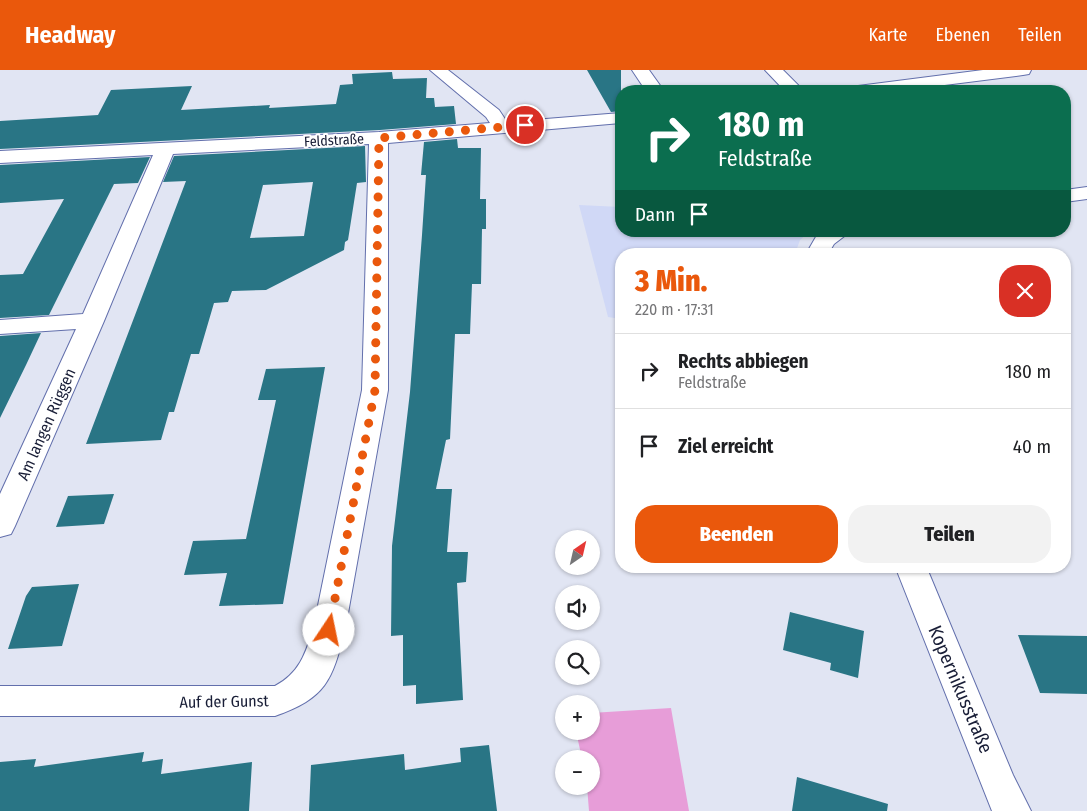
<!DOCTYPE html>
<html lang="de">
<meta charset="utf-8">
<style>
:root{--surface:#fff;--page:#f2f2f2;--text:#202124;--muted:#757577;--line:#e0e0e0;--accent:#ea580c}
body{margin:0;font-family:"Fira Sans Condensed",sans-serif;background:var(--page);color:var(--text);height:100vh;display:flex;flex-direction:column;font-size:19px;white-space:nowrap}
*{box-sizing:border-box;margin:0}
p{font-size:16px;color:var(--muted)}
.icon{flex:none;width:28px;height:28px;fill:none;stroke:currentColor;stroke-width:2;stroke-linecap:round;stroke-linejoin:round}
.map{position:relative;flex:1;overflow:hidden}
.side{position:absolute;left:615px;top:178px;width:456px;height:325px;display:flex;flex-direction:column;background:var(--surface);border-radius:20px;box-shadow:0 1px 4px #0004}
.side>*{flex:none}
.hud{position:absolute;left:615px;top:15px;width:456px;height:152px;border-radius:20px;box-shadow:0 1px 4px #0004;background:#0b6e4f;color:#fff;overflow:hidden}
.needle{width:32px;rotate:34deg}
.fabs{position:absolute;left:555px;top:460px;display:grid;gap:10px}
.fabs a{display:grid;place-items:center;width:45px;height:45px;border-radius:50%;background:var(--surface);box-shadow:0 1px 4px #0004;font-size:25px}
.pin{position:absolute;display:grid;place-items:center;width:42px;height:42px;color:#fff;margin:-21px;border:2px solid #fff;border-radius:50%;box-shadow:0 1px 5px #0007}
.me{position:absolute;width:55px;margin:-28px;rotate:11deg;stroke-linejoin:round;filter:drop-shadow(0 0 4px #0008)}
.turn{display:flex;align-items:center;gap:18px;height:105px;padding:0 20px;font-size:22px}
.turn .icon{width:65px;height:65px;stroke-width:2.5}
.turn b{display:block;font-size:35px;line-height:42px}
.then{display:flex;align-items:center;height:48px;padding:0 20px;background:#0003;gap:10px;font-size:19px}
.round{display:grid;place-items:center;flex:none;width:52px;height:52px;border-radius:20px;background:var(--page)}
.headline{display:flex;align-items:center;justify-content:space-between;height:85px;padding:0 20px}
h1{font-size:30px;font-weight:800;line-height:38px;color:var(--accent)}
.cta{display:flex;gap:10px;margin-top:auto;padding:10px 20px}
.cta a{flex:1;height:58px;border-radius:20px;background:var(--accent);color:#fff;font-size:20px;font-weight:800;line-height:58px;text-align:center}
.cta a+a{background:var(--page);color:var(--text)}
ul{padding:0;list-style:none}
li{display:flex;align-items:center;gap:15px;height:75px;padding:0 20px;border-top:1px solid var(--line)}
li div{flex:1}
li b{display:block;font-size:19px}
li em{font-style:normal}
header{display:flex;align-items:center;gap:30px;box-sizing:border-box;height:70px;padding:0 25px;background:var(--accent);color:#fff}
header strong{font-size:24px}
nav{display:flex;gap:28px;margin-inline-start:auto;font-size:18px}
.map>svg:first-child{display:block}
.built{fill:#d0d8f6}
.green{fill:#e79dd8}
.building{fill:#297585;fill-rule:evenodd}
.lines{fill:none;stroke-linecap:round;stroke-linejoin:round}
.minor-casing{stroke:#626fac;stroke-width:2}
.minor{fill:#fff;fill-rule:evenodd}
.route{stroke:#ea580c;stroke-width:9;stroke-dasharray:0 16.2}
.labels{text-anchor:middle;stroke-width:4;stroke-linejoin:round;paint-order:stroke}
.far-street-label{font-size:14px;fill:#181d36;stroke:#fff}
.street-label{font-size:16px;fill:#181d36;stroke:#fff}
.near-street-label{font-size:19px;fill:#181d36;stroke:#fff}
</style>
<header>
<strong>Headway</strong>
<nav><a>Karte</a><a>Ebenen</a><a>Teilen</a></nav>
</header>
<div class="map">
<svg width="1087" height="741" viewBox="0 0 1087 741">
<rect width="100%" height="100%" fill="#e1e5f3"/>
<path class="built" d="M579,135l42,2v24h189l-10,9 -5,14h-174v65l-13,-2z"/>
<path class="green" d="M671,638l18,103h-100l-2,-25h4v-27h-9l-6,-28h15v-18z"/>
<path class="building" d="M587,0h34v41l-10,1z
M392,2l1,7 34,-1 -1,20h8l1,9 19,-1 2,18 -76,6 -380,19v-28l98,-6 13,-25 81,-4 -11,24 89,-5 -1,3 67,-4 4,-19 13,-1 -1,-10z
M457,69l1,9h23l-1,51h6v30h-4l-1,55h-9l-2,50h-15l-5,105 -4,1 -10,49h16l-5,63h21l-2,30 -9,1 6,117 -47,4v-19l-13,1v-51l-12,1 1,-90 18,-154 12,-157 4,-60h-5l3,-33z
M365,76l1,36 -9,1 -9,57 -3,2 -1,8 -78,40 -34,1 -4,11 -14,1 -15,51h-8l-17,58h-5l-8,28 -75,4 100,-263 -23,1 11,-26zM313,112l-9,54 -54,2 13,-53z
M150,87l-12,26 -24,1 -65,131 -49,3v-43l23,-1 41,-75 -64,4v-38z
M41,263l-15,32 -26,53v-82z
M325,297l-42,237 -64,2 8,-33 -43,2 9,-34 53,-2 30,-139h-18l8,-31z
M114,424l-10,30 -48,3 12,-31z
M79,514l-17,62 -54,3 18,-53 6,-9z
M790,542l74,19 -6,47 -28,-8 1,-7 -48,-13z
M1018,565l69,1v58l-47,-1z
M489,675l8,66h-188l2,-46 93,-11 1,16 56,-8 -1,-14z
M144,682l-2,10 21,-3 -2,15 91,-12 -3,49h-249v-49l36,-3 -2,8z
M797,707l91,27 -1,7h-95z"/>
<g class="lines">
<g class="minor-casing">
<path id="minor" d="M430,0h18l51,40 8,12 114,-9v10l-233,20v247l-43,240c-13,51 -19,68 -70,86h-275v-30h275c24,-13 30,-31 38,-56l49,-240 7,-246 -196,10 -69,167 -89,205 -4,8 -11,3v-43l76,-165 -76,5v-14l83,-6 70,-159 -153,8v-12l379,-19 111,-9 -4,-6z
M632,0h17l15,21h-18z
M765,0h18l21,21h-19z
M983,0h48l-2,4 -6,1 -126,16h-48l3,-4 6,-1z
M1087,117v12l-22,3v-12z
M824,161h27l-17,13 -6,10h-22l11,-19z
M895,496h31l87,209 18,36h-39z"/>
</g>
<use href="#minor" class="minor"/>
</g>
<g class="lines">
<path class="route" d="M329,560l46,-240 4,-252 146,-13"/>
</g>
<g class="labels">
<g class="far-street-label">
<text transform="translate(334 70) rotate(-3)" y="5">Feldstraße</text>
</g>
<g class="street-label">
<text transform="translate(46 354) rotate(-66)" y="6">Am langen Rüggen</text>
<text transform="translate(224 631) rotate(-1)" y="6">Auf der Gunst</text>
</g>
<g class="near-street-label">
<text transform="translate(961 619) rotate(67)" y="7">Kopernikusstraße</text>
</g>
</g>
</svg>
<div class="fabs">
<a><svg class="needle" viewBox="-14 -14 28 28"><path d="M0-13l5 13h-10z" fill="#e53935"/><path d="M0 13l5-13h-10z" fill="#757577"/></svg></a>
<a><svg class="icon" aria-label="sound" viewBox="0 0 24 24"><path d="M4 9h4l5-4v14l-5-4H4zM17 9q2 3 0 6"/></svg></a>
<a><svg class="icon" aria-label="search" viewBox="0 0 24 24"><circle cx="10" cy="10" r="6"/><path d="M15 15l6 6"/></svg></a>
<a>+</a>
<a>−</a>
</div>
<div class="pin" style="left:525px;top:55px;background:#d93025"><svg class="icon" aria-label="arrive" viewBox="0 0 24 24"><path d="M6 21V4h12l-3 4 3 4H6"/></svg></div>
<svg class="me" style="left:329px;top:560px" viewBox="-20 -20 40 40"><circle r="19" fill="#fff"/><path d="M0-13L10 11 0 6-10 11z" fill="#ea580c"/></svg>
<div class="hud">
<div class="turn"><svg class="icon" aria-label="right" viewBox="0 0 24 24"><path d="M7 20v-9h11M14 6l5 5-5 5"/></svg><div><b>180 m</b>Feldstraße</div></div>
<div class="then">Dann<svg class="icon" aria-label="arrive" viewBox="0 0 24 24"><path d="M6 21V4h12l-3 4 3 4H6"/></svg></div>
</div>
<section class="side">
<div class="headline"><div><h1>3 Min.</h1><p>220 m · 17:31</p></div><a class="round" style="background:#d93025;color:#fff"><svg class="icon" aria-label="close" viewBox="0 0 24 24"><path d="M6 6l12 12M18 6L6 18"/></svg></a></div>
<ul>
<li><svg class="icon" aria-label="right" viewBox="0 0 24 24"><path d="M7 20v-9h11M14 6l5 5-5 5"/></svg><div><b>Rechts abbiegen</b><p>Feldstraße</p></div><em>180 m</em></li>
<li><svg class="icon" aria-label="arrive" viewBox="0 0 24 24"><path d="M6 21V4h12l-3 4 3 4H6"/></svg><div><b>Ziel erreicht</b></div><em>40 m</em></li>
</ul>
<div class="cta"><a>Beenden</a><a>Teilen</a></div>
</section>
</div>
